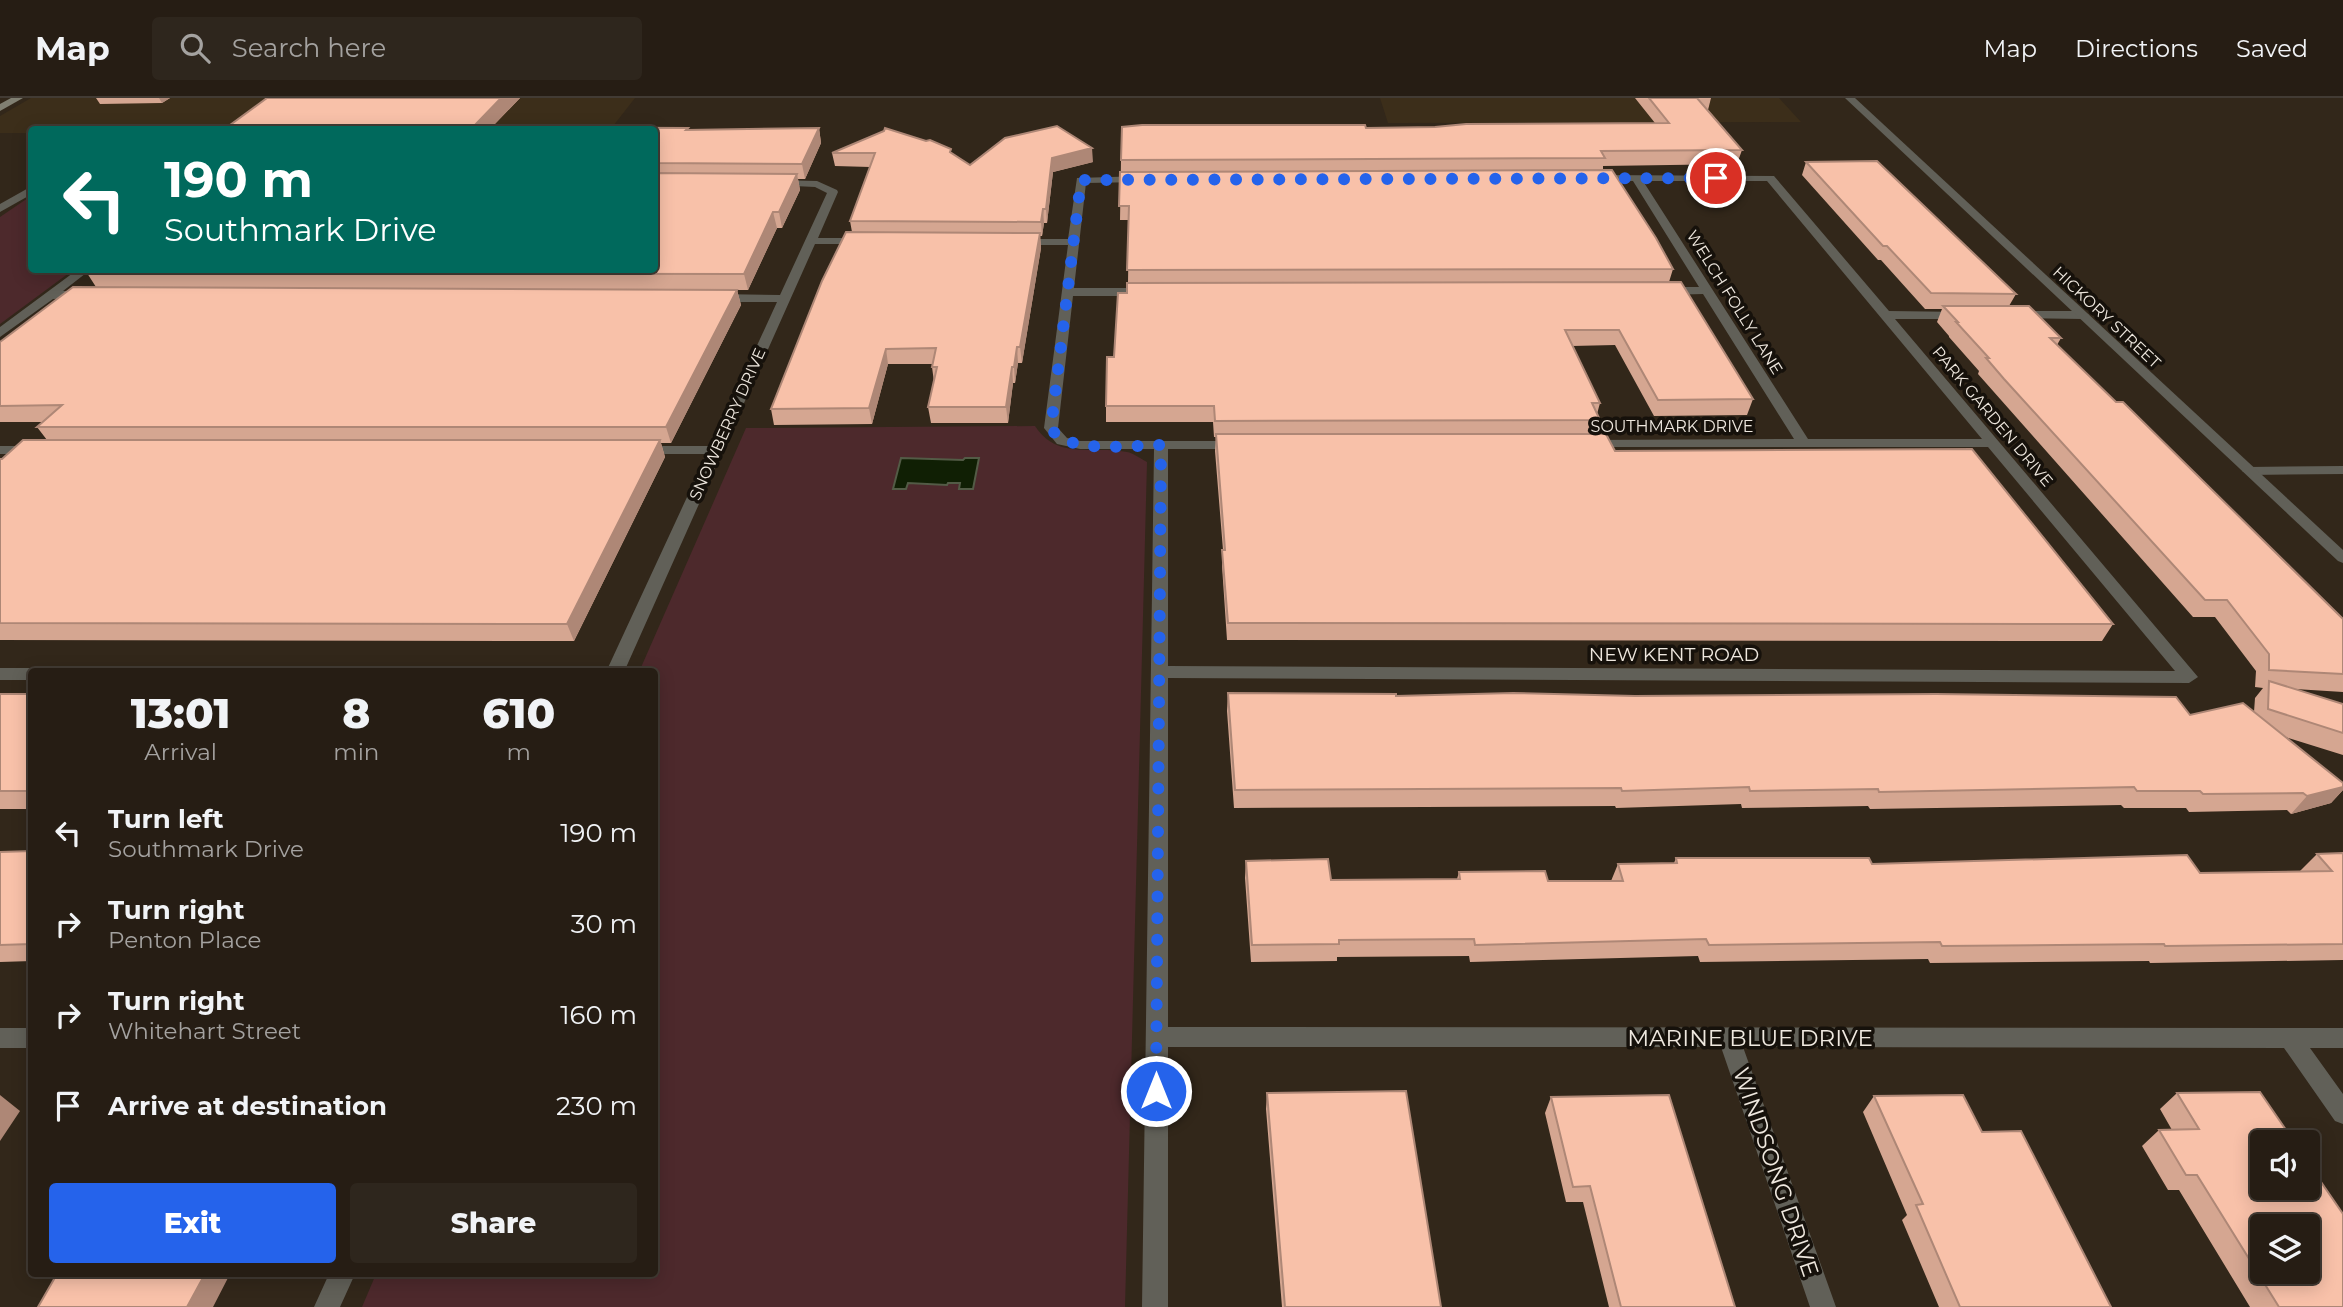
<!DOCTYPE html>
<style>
:root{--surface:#261d14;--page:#2e261d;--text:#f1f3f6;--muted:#a4a2a0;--line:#423b34;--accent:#2563eb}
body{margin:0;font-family:Montserrat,sans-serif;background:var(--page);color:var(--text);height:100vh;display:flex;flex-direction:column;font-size:26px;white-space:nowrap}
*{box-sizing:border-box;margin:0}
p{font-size:23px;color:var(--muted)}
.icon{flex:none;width:38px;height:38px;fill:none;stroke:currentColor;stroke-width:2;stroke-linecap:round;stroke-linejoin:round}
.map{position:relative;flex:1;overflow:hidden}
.panel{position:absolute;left:28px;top:570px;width:630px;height:609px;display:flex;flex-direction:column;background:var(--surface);border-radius:7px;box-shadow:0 4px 18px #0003,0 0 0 2px var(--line)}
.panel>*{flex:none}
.banner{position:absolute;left:28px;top:28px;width:630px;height:147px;border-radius:7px;box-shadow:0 4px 18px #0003,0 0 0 2px var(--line);background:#00695c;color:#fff;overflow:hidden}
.tools{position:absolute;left:2250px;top:1032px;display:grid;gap:14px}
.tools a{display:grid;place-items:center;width:70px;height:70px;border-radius:7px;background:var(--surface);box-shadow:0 4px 18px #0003,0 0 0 2px var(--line);font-size:35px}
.pin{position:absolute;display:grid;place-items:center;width:60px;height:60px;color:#fff;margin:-30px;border:4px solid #fff;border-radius:50%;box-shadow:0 2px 7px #0007}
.me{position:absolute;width:77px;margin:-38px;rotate:0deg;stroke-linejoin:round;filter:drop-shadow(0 0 5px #0008)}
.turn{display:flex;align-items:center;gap:24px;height:147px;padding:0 21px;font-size:32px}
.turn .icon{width:91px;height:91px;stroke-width:2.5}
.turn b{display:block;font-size:49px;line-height:60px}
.eta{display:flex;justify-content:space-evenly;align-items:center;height:119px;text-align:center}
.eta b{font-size:42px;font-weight:800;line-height:49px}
.action{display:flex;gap:14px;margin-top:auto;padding:14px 21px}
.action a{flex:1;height:80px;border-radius:7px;background:var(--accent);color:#fff;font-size:28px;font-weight:800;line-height:80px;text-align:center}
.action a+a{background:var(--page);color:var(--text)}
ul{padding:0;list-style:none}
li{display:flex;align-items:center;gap:21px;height:91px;padding:0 21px}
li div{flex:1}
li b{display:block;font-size:26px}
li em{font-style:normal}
header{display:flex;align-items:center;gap:42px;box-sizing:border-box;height:98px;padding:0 35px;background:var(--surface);border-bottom:2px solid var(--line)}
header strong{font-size:33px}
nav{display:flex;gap:38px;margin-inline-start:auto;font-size:24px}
.search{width:490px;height:63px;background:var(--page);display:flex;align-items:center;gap:18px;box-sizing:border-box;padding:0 24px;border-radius:7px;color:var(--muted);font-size:26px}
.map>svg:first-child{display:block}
.built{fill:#3c2e1a}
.green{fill:#4d292c}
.water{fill:#101f04;stroke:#535b46;stroke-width:2}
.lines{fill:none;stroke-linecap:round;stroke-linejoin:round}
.minor{fill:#616058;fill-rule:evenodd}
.tertiary{fill:#616058;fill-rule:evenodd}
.secondary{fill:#807f72;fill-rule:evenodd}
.wall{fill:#d5a691}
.shaded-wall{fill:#ae8776}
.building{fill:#f8c1a9;stroke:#ae8776;stroke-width:2;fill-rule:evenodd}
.route{stroke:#2563eb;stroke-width:12;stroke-dasharray:0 21.6}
.labels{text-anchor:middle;stroke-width:7;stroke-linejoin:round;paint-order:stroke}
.far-street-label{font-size:16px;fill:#efe8df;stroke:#16110b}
.street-label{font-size:19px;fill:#efe8df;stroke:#16110b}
.near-street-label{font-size:23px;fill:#efe8df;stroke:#16110b}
</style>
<header>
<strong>Map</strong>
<div class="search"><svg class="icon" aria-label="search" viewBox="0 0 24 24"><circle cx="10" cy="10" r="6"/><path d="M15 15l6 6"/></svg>Search here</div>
<nav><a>Map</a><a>Directions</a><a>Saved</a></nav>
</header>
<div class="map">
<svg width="2343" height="1209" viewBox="0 0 2343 1209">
<rect width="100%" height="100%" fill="#32271a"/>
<path class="built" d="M31,0h604l-25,32h-578l-1,3h-31v-17z
M1380,0h399l22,24 -413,1z"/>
<path class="green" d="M31,98l1,74h41l-73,54v-107z
M1035,328c23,35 58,19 92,26 6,1 14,7 20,10l-22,845h-763l14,-33h278v-602h-15l107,-244z"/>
<path class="water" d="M901,360l62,2 2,-2h14l-6,31h-14l1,-6h-12l-1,2 -39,-2 -2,6h-13z"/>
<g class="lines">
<path class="minor" d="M1596,77l178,1 115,135 76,1v6l-4,1h-66l303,358 -9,6 -1021,-5v349l1175,1v20h-33l33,46v30l-8,-3 -51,-73 -541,-1 93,260h-26l-89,-260h-553v260h-26l12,-858h-74l-23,-5 -13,-16 24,-183h-51l-6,-3 6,-3h51l9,-61 67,-2 5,3 -5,3 -58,1 -12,105h77l6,4 -6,4h-78l-15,132 9,10 13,3h158l7,4 -7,4h-70v217l1007,5 -187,-224h-405l-2,-3 7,-4 206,-1 -91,-145 -38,1 -6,-4 6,-4h34l-66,-106 -41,-1v-4zM1643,83h124l215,258h-174z
M777,82l40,1 20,9 1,2 -20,46h45l6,3 -6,3h-48l-191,428h-18l101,-218h-67l-7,-4 7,-4h71l66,-144h-62l-6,-4 6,-4 65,1 47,-102 -12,-6 -42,-2v-4z
M32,88v8l-32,18v-8z
M77,172h13l-27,21h22l6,4 -2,3 -36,1 -53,38v-10z
M2014,213h69l6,4 -6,4 -73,-1v-6z
M0,348h35l7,4 -7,4h-35z
M2343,368v8l-94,1 -7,-4 7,-4z
M0,570h32l7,4h-7v8h-32z
M0,930h32v20h-32z
M329,1176h26l-15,33h-26z"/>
<path class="tertiary" d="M1845,0h10l488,452v13l-5,-2z"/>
<path class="secondary" d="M11,0h12l-23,13v-7z"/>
</g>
<path class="wall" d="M96,0h74l-8,5 -62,1z
M267,0h253l-28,29 196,1v2l131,-2 2,15 -16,36h-7l2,11 -18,38h-5l-29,62h-11l4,15 -70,138h-10l4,14 -91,184 -574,-1v-181h2l21,-19h24l-10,-13 6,-5h-43v-80l73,-55h23l-9,-14 4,-3h563v-140h-509l5,-4 80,-1z
M1635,0h76l-3,12 34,40 -5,14 -134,2v4l70,99 -4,13 84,117 -6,16 -93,1 -39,-71 -43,1 28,57 -3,11 3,6 -3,14 18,17 498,173 -11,17 -875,-1 -5,-74 1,-16 -8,-99 1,-14h-2l-1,-15h-107v-16l8,-49 13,-64 1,-10 1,-63h-9l1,-60 245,-32 289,-5z
M951,51v4l19,12 123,-3 -40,10 -6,51h-3l-2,13h-2l1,12 -19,115h-4l-3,20h-2l-5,40h-77l-3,-16 6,-25 -2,-15 1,-3h-45l-16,60 -98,1 -3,-16 81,-177 -2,-11 20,-54 -35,-1 -3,-13z
M1806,64l210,132 -7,12 52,32 -4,7 286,274v73l-48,-3 48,15v51l-58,-18 58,46v7l-12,13 -40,11 -4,-4 -98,2 -3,-4h-62l-3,-3 -251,4 -2,-3 -126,2 -1,-4 -125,4 -1,-2 -381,2 -7,-97 1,-18 962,22 64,-3 1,-14 8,-10 -8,-1 1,-16 -41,-54h-22l-215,-243 1,-3 -30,-34v-1l-12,-14 5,-13h-17l-44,-49h-3l-76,-85z
M0,596h32v115h-32z
M32,753v110l-32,1v-110z
M2343,755v107l-193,3 -1,-2 -219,2 -2,-4 -228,3 -2,-6 -228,6 -1,-6 -132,1v4l-86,1 -6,-84 1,-17 85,19 126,-1 2,-7 89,9h63l7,-17 56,-1 2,-5 524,15 101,-1 -1,-1 17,-17z
M1267,995l174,214h-159l-16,-198z
M2177,995l166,214h-93l-71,-117h-11l-26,-44 17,-16h13l-12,-21z
M1874,998l108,36 129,175h-172l-37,-87 5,-5 -44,-103z
M1551,999l184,210h-126l-26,-105h-17l-21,-89z"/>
<path class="shaded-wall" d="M159,0h11l-8,5z
M501,0h19l-31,32 -16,-3z
M819,30l2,15 -16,36 -3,-15z
M1092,50l1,14 -40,10 -6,51 -1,-14 6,-51z
M797,76l3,16 -18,38 -3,-16z
M1043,111l1,14 -2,13 -1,-14z
M773,114l4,16 -29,62 -4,-16z
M1040,135l1,15 -19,115 -2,-16z
M737,192l4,15 -70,138 -5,-16z
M1017,249l1,16 -3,20 -1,-16z
M886,251l2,15 -16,60 -3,-16z
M1012,269l1,16 -5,40 -2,-16z
M660,342l5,17 -91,184 -7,-17z
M2343,689v3l-12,13 -40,11 16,-18z
M0,997l20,16 -20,30z
M205,1176h25l-17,33h-26z"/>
<path class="building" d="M267,0h234l-28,29 215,1 -2,2 133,-2 -17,36 -148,-1v-33h-509l5,-4 80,-1z
M1649,0h48l45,52 -141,1 4,7 -484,2 1,-33 20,-2h223l1,3 69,-1 31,-3 203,-1z
M1057,28l35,22 -40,10 -6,51h-3l-2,13 -191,-1 25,-68h-43l52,-22 1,-3 41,13 4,-1 21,9 -1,3 20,13 35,-27z
M1877,63l139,133 -85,-1 -44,-47h-4l-77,-84z
M1612,72l44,68 17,31 -546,1 2,-64h-10l1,-34z
M654,75l143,1 -18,38h-6l-29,62 -657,-1 4,-3h563z
M846,134l194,1 -20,114h-3l-3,20h-2l-6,40h-78l9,-40h-5l4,-19 -50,1 -17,59 -98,1 51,-128z
M1681,184l72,117 -95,1 -39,-70h-54l35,73h-8l8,17 -385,1 -1,-15h-108l1,-49h7l4,-64h9v-10z
M73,189l664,3 -71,137h-629l25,-22 -62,1v-64z
M1943,208h86l32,32h-11l66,64h7l220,217v55l-74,-4v-16l-42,-54h-22l-201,-221 -18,-21h3l-33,-36h2z
M1216,336h390l9,17 357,-2 141,175 -885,-1 -6,-73h3z
M23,342h637l-93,184 -567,-1v-164h2z
M2269,583l74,23v29l-75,-24z
M1228,595l168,1v2l117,-3 122,3 301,-2 240,3 14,18 53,-12 100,80v4l-36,9 -4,-3 -100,1 -3,-3h-63l-3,-4 -255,5 -1,-3 -128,2 -1,-4 -127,4 -1,-3 -386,2z
M0,596h32v97h-32z
M32,753v93l-32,1v-93z
M2343,755v91l-178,2 -1,-2 -222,2 -2,-4 -231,3 -3,-6 -231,6 -1,-6 -135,1v4l-87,1 -6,-84 82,-2 3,21 129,-1 -1,-7 86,-1 3,10h75l-5,-17 59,-1 -1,-5h193l3,6 315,-9 13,18 132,-2 -15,-17z
M1406,993l35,216h-156l-18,-214z
M2260,994l35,51h-32v45h45v-25l35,51v93h-64l-82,-132h-11l-27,-45 40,-1 -22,-36zM2263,1129h45v45h-45z
M1669,997l66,212h-114l-31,-121 -17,1 -22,-90z
M1963,997l19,37 39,-1 90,176h-151l-44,-102 7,-1 -49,-108z
M57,1176h148l-18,33h-149z"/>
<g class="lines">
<path class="route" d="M1156,993l5,-646c-28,0 -95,10 -110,-17l30,-248 635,-2"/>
</g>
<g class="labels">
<g class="far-street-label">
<text transform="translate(1735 204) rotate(58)" y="6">WELCH FOLLY LANE</text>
<text transform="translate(2107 219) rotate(43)" y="6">HICKORY STREET</text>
<text transform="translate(1993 318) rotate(50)" y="6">PARK GARDEN DRIVE</text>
<text transform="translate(727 326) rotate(-66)" y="6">SNOWBERRY DRIVE</text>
<text x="1672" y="334">SOUTHMARK DRIVE</text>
</g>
<g class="street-label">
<text x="1674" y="563">NEW KENT ROAD</text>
</g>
<g class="near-street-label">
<text x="1750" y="948">MARINE BLUE DRIVE</text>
<text transform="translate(1776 1074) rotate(71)" y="8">WINDSONG DRIVE</text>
</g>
</g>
</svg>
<div class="tools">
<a><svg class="icon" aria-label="sound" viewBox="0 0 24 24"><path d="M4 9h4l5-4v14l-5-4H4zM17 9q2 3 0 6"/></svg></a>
<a><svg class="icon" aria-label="layers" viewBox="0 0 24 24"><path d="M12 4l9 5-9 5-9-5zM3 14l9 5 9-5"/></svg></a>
</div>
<div class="pin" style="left:1716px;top:80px;background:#d93025"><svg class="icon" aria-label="arrive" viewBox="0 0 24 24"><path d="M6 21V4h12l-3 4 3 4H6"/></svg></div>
<svg class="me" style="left:1156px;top:993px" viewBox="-20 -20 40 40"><circle r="17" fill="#2563eb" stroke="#fff" stroke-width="3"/><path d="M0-11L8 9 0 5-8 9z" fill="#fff"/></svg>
<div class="banner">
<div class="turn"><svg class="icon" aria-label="left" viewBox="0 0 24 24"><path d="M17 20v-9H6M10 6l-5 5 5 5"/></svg><div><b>190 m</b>Southmark Drive</div></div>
</div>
<section class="panel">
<div class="eta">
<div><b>13:01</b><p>Arrival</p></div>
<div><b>8</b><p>min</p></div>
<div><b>610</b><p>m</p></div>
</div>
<ul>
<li><svg class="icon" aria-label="left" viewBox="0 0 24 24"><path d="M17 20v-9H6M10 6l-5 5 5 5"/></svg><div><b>Turn left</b><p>Southmark Drive</p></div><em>190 m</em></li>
<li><svg class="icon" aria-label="right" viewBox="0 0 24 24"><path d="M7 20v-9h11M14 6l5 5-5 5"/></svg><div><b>Turn right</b><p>Penton Place</p></div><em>30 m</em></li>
<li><svg class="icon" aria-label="right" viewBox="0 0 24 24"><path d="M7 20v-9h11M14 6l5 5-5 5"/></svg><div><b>Turn right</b><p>Whitehart Street</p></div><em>160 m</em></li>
<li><svg class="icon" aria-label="arrive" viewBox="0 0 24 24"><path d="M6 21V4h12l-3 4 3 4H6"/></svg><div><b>Arrive at destination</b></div><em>230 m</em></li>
</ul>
<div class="action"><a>Exit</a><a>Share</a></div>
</section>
</div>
